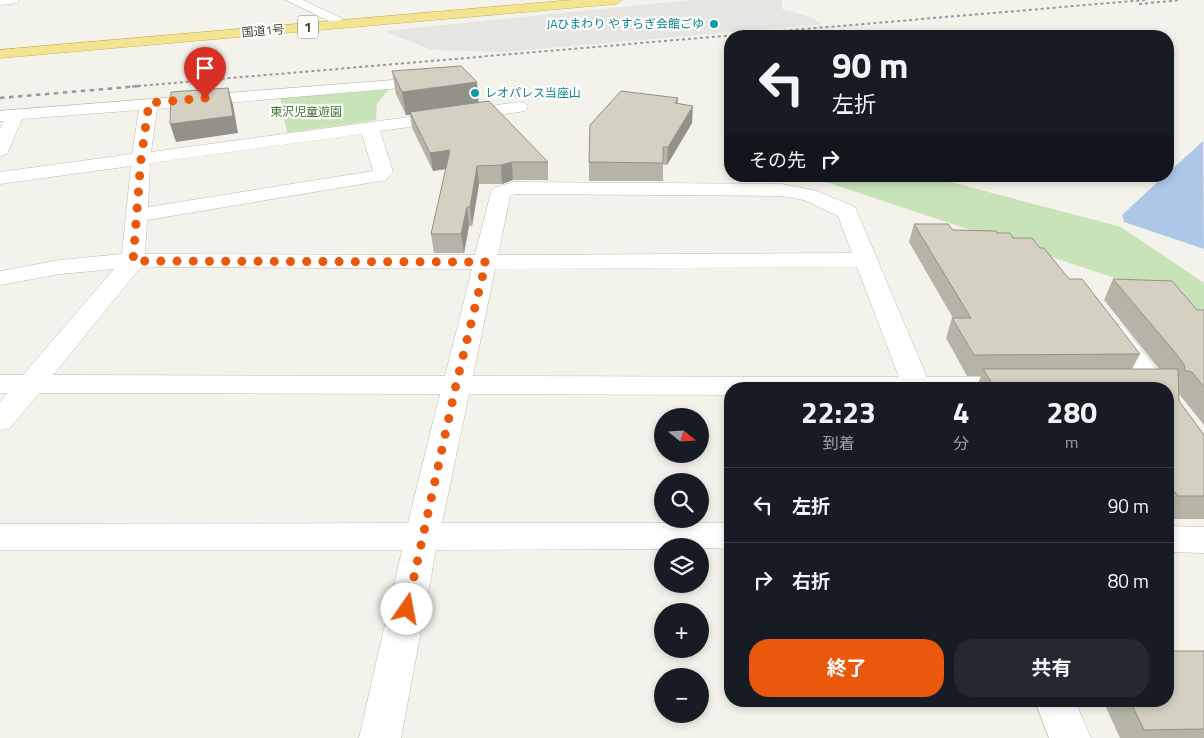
<!DOCTYPE html>
<html lang="ja">
<meta charset="utf-8">
<style>
:root{--surface:#171b24;--page:#242831;--text:#f1f3f6;--muted:#9ea1a6;--line:#363941;--accent:#ea580c}
body{margin:0;font-family:"Titillium Web","Noto Sans JP",sans-serif;background:var(--page);color:var(--text);height:100vh;display:flex;flex-direction:column;font-size:19px;white-space:nowrap}
*{box-sizing:border-box;margin:0}
p{font-size:16px;color:var(--muted)}
.icon{flex:none;width:28px;height:28px;fill:none;stroke:currentColor;stroke-width:2;stroke-linecap:round;stroke-linejoin:round}
.map{position:relative;flex:1;overflow:hidden}
.side{position:absolute;left:724px;top:382px;width:450px;height:325px;display:flex;flex-direction:column;background:var(--surface);border-radius:20px;box-shadow:0 2px 8px #0003}
.side>*{flex:none}
.banner{position:absolute;left:724px;top:30px;width:450px;height:152px;border-radius:20px;box-shadow:0 2px 8px #0003;background:#171b24;color:var(--text);overflow:hidden}
.needle{width:32px;rotate:108deg}
.fabs{position:absolute;left:654px;top:408px;display:grid;gap:10px}
.fabs a{display:grid;place-items:center;width:55px;height:55px;border-radius:50%;background:var(--surface);box-shadow:0 2px 8px #0003;font-size:25px}
.pin{position:absolute;display:grid;place-items:center;width:42px;height:42px;color:#fff;margin:-51px -21px;border-radius:50% 50% 50% 0;rotate:-45deg;box-shadow:0 0 5px #0007}
.pin .icon{rotate:45deg}
.me{position:absolute;width:55px;margin:-28px;rotate:12deg;stroke-linejoin:round;filter:drop-shadow(0 0 4px #0008)}
.turn{display:flex;align-items:center;gap:18px;height:105px;padding:0 25px;font-size:22px}
.turn .icon{width:65px;height:65px;stroke-width:2.5}
.turn b{display:block;font-size:35px;line-height:42px}
.then{display:flex;align-items:center;height:48px;padding:0 25px;background:#0003;gap:10px;font-size:19px}
.eta{display:flex;justify-content:space-evenly;align-items:center;height:85px;text-align:center}
.eta b{font-size:30px;font-weight:700;line-height:35px}
.primary-button{display:flex;gap:10px;margin-top:auto;padding:10px 25px}
.primary-button a{flex:1;height:58px;border-radius:20px;background:var(--accent);color:#fff;font-size:20px;font-weight:700;line-height:58px;text-align:center}
.primary-button a+a{background:var(--page);color:var(--text)}
ul{padding:0;list-style:none}
li{display:flex;align-items:center;gap:15px;height:75px;padding:0 25px;border-top:1px solid var(--line)}
li div{flex:1}
li b{display:block;font-size:19px}
li em{font-style:normal}
.map>svg:first-child{display:block}
.green{fill:#c9e3b8}
.parking{fill:#e6e5e2}
.water{fill:#aec7e9}
.lines{fill:none;stroke-linecap:round;stroke-linejoin:round}
.minor-casing{stroke:#bebcae;stroke-width:1}
.trunk-casing{stroke:#cdb44b;stroke-width:1}
.minor{fill:#fff;fill-rule:evenodd}
.trunk{fill:#f2e490;fill-rule:evenodd}
.rail-far1{stroke:#989898;stroke-width:2;stroke-dasharray:3 3;stroke-linecap:butt}
.rail{stroke:#989898;stroke-width:2.5;stroke-dasharray:4.5 4.5;stroke-linecap:butt}
.wall{fill:#b6b3a7}
.shaded-wall{fill:#949288}
.building{fill:#d4d0c2;stroke:#949288}
.route{stroke:#ea580c;stroke-width:9;stroke-dasharray:0 16.2}
.culture-dot{fill:#0f9aa8;stroke:#fff;stroke-width:2}
.labels{text-anchor:middle;stroke-width:4.5;stroke-linejoin:round;paint-order:stroke}
.far-culture-label{font-size:12px;fill:#0d838f;stroke:#fff;text-anchor:end}
.far-street-label{font-size:12px;fill:#47443a;stroke:#fff}
.far-park-label{font-size:12px;fill:#407332;stroke:#fff}
.shield{fill:#fff;stroke:#7e7c75;stroke-width:1}
.shield-label{font-size:14px;font-weight:bold;fill:#47443a}
</style>
<div class="map">
<svg width="1204" height="738" viewBox="0 0 1204 738">
<rect width="100%" height="100%" fill="#f4f3eb"/>
<path class="green" d="M389,89l-12,15 -1,16 -89,13 -7,-37z
M808,176h120l193,51 83,56v41l-29,-26z"/>
<path class="parking" d="M690,0h92v9l31,9 8,6 -315,28 -74,-2 -48,-19z"/>
<path class="water" d="M1203,141l1,108 -80,-27 -2,-7 42,-39h4v-3z"/>
<g class="lines">
<g class="minor-casing">
<path id="minor" d="M0,0h19l-1,3 -18,2z
M286,0h17l40,19 -7,4 -5,-1z
M394,80l6,2 2,3 -2,3 -243,21 -6,43 368,-50 6,1 3,4 -3,4 -6,1 -139,19 13,41 -7,8 -239,40 -2,34 330,1 16,-63 3,-4 19,-6 269,2 35,7 38,16 72,170h86l10,3 4,6 -2,3h-295v6l-261,-1 -27,129h288v26l-68,-3v3l-226,1 -35,188h-42l43,-188h-402v-26l408,-1 32,-129 -401,-1 -29,35 -10,3v-29l7,-9h-7v-18h23l91,-106 -54,5 -60,11v-14l60,-11 62,-6 9,-88 -131,18v-12l132,-18 7,-44 -117,9 -13,31 -2,4 -7,2v-27l4,-8h-4v-10zM362,134l11,37 -225,36 2,-44zM515,194l267,2 22,4 34,16 14,37 -354,2 12,-59zM162,267l310,2 -27,107 -392,-1 87,-107zM857,267l42,110 -426,-1 22,-107z
M1114,324l9,2 44,57 4,6 -3,6v-6h-26l-41,-57 4,-6z
M1168,526l36,1v26l-36,-1z
M1035,701h40l16,37h-42z"/>
</g>
<g class="trunk-casing">
<path id="trunk" d="M572,0h50l-6,4 -616,54v-8z"/>
</g>
<use href="#minor" class="minor"/>
<use href="#trunk" class="trunk"/>
<path class="rail-far1" d="M1139,4l42,-4
M126,87l1019,-87"/>
<path class="rail" d="M0,98l140,-12"/>
</g>
<path class="wall" d="M392,71l87,32 69,59v18h-35l-11,4h-23l-7,42h-3l-5,27h-30l-3,-19 15,-65 -13,2 -21,-43 -2,-13h-4l-10,-21z
M678,98v6l14,19 -25,42h-4v16h-74v-19z
M914,224l39,6 44,3 16,5 27,10 100,106 -8,15h27l-55,-69 9,-21 84,31h7v115l-25,-31v7l25,34v84h-36v-130h-205v-1h13l5,-12h-14l-21,-38 6,-20h1l-44,-76z
M1171,651h33v87h-84l-17,-37h65z"/>
<path class="shaded-wall" d="M477,82l2,24 -69,6v3h-4l-4,-23z
M228,88l5,17 5,28 -62,9 -6,-18z
M693,106l-1,17 -25,42 1,-18z
M450,150l2,18 -19,3 -3,-18z
M512,162l1,18 -11,4 -1,-19z
M477,166l2,18 -7,42 -2,-19z
M467,207l2,19 -5,27 -3,-19z"/>
<path class="building" d="M461,66l16,16 -75,10 -10,-21z
M228,88l5,28 -63,8 1,-32z
M621,91l57,7 -3,5 18,3 -25,41h-5v16l-74,-1 1,-37z
M489,101l59,61h-36l-11,3 -24,1 -7,41h-3l-6,27h-30l19,-84 -20,3 -20,-41z
M914,224h34l5,6 43,1 1,2h13l3,5h19l8,10h4l25,31h13l58,75 -166,1 -22,-37h19z
M1113,279l59,2 25,29h7v77l-12,-15 -8,-2 1,-4 -7,-10z
M983,369h195l1,32 25,34v61h-26l-3,-4h-7v-103h-204l-1,-1h32z
M1168,645l3,6h33v78l-60,1 -14,-29h38z"/>
<g class="lines">
<path class="route" d="M205,98l-56,5 -8,56 -8,102 353,1 -30,123 -49,224"/>
</g>
<g class="culture-dot">
<circle cx="714" cy="24" r="5"/>
<circle cx="475" cy="93" r="5"/>
</g>
<g class="labels">
<g class="far-culture-label">
<text x="704" y="28">JAひまわり やすらぎ会館ごゆ</text>
<text x="485" y="97" text-anchor="start">レオパレス当座山</text>
</g>
<g class="far-street-label">
<text transform="translate(263 31) rotate(-5)" y="4">国道1号</text>
</g>
<g class="far-park-label">
<text x="306" y="116">東沢児童遊園</text>
</g>
<rect class="shield" x="298" y="15.5" width="20" height="23" rx="4"/>
<g class="shield-label">
<text x="308" y="32">1</text>
</g>
</g>
</svg>
<div class="fabs">
<a><svg class="needle" viewBox="-14 -14 28 28"><path d="M0-13l5 13h-10z" fill="#e53935"/><path d="M0 13l5-13h-10z" fill="#9ea1a6"/></svg></a>
<a><svg class="icon" aria-label="search" viewBox="0 0 24 24"><circle cx="10" cy="10" r="6"/><path d="M15 15l6 6"/></svg></a>
<a><svg class="icon" aria-label="layers" viewBox="0 0 24 24"><path d="M12 4l9 5-9 5-9-5zM3 14l9 5 9-5"/></svg></a>
<a>+</a>
<a>−</a>
</div>
<div class="pin" style="left:205px;top:98px;background:#d93025"><svg class="icon" aria-label="arrive" viewBox="0 0 24 24"><path d="M6 21V4h12l-3 4 3 4H6"/></svg></div>
<svg class="me" style="left:407px;top:609px" viewBox="-20 -20 40 40"><circle r="19" fill="#fff"/><path d="M0-13L10 11 0 6-10 11z" fill="#ea580c"/></svg>
<div class="banner">
<div class="turn"><svg class="icon" aria-label="left" viewBox="0 0 24 24"><path d="M17 20v-9H6M10 6l-5 5 5 5"/></svg><div><b>90 m</b>左折</div></div>
<div class="then">その先<svg class="icon" aria-label="right" viewBox="0 0 24 24"><path d="M7 20v-9h11M14 6l5 5-5 5"/></svg></div>
</div>
<section class="side">
<div class="eta">
<div><b>22:23</b><p>到着</p></div>
<div><b>4</b><p>分</p></div>
<div><b>280</b><p>m</p></div>
</div>
<ul>
<li><svg class="icon" aria-label="left" viewBox="0 0 24 24"><path d="M17 20v-9H6M10 6l-5 5 5 5"/></svg><div><b>左折</b></div><em>90 m</em></li>
<li><svg class="icon" aria-label="right" viewBox="0 0 24 24"><path d="M7 20v-9h11M14 6l5 5-5 5"/></svg><div><b>右折</b></div><em>80 m</em></li>
</ul>
<div class="primary-button"><a>終了</a><a>共有</a></div>
</section>
</div>
